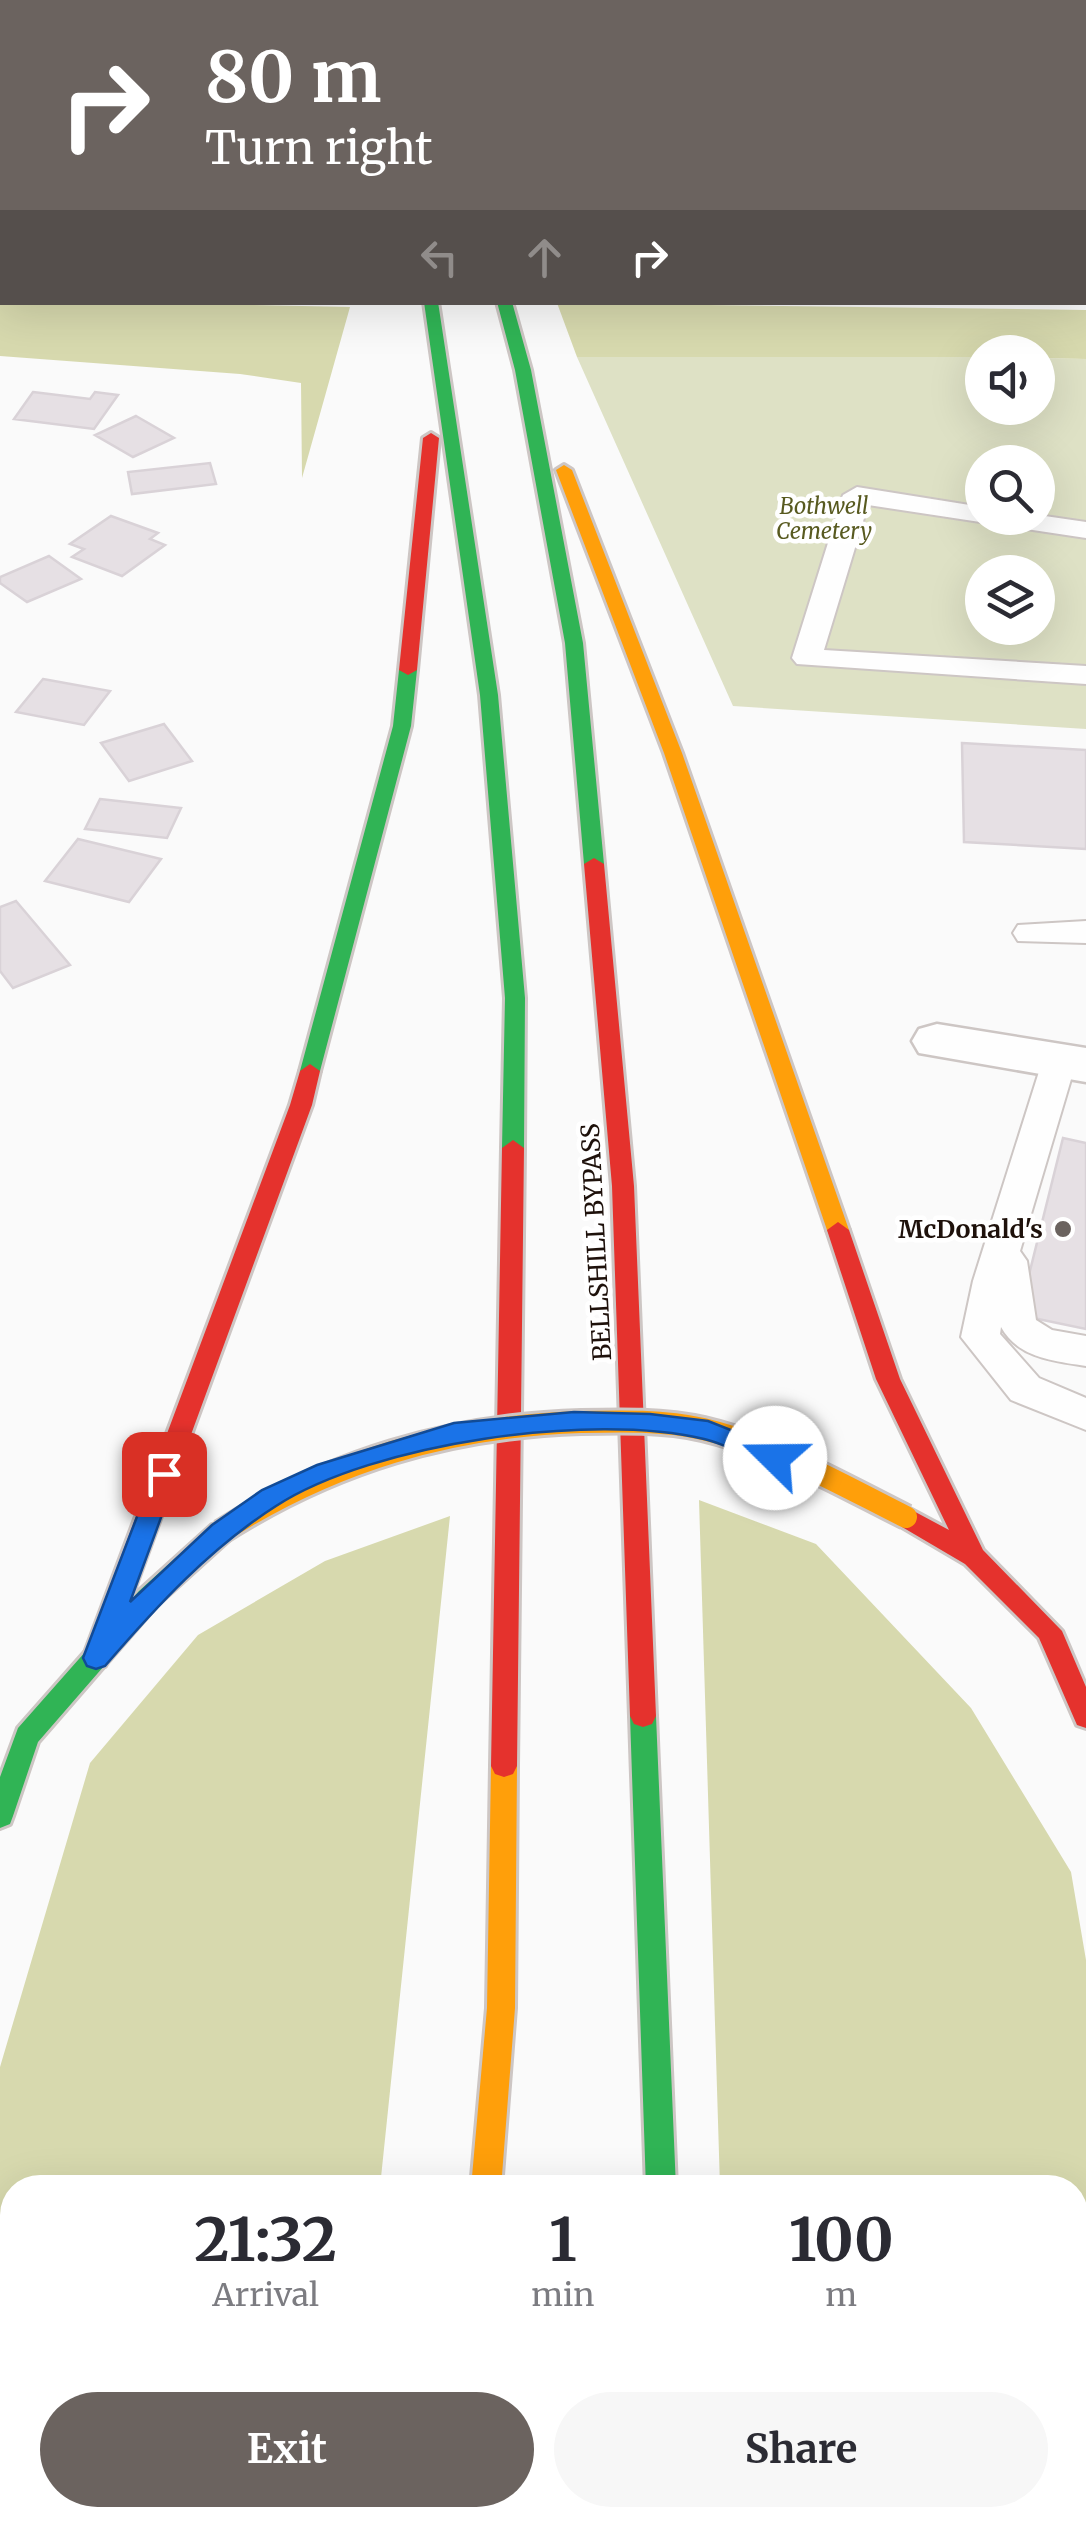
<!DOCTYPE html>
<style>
:root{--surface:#fff;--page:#f7f7f7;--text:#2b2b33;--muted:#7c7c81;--accent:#6b635f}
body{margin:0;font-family:Merriweather,serif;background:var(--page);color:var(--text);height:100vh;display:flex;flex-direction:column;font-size:38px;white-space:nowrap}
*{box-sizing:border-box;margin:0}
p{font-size:32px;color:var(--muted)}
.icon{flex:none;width:55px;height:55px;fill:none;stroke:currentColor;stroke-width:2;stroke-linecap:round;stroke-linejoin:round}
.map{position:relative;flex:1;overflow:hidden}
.details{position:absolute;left:0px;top:2175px;width:1088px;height:352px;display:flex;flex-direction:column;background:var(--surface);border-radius:40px 40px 0 0;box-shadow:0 10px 40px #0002}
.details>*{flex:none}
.guide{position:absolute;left:0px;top:0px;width:1088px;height:305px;box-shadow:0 10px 40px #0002;background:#6b635f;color:#fff;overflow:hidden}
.fabs{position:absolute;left:965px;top:335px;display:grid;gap:20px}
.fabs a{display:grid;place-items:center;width:90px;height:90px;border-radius:50%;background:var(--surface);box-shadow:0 10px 40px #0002;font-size:50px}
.pin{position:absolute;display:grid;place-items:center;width:85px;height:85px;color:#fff;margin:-42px;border-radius:20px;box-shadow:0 5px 15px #0006}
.me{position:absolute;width:110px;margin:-55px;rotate:292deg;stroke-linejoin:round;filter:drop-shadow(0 0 8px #0008)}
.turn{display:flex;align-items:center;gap:35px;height:210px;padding:0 40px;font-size:45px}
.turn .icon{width:130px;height:130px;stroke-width:2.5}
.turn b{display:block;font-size:70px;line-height:85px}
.lanes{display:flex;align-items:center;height:95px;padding:0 40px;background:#0003;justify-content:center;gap:50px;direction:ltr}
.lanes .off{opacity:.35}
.eta{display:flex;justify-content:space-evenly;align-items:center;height:170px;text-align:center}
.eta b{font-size:60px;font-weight:700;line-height:70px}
.primary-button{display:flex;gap:20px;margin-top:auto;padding:20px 40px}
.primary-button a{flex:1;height:115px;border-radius:60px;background:var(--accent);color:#fff;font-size:40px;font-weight:700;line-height:115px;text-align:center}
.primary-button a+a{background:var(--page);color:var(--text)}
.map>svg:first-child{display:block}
.built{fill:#fcf1ed}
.green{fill:#dee1c5;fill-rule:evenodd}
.forest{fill:#d7d9ae}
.building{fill:#e6e0e4;stroke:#d9d2d7;stroke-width:2.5}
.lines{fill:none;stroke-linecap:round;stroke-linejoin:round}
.lane-casing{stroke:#cdc6c4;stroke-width:4}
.street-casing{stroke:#cdc6c4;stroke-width:5}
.fast-casing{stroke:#cdc6c4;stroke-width:6}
.slow-casing{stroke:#cdc6c4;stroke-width:6}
.jam-casing{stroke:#cdc6c4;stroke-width:6}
.lane{fill:#fefefe;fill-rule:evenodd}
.street{fill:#fefefe;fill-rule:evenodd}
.fast{fill:#30b455;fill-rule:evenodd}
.slow{fill:#ff9f0a;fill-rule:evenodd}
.jam{fill:#e5322d;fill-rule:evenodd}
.slow-bridge-casing{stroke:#cdc6c4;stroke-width:28;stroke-linecap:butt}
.slow-bridge{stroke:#ff9f0a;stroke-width:22}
.route{fill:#1a73e8;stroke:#114b97;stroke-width:2.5}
.poi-dot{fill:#6b635f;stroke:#fff;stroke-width:4}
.labels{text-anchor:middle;stroke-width:9;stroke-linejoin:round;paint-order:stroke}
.far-park-label{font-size:22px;font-style:italic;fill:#585a20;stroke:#fff}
.poi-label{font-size:25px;font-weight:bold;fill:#1e110b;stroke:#fff;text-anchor:end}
.street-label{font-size:25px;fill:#1e110b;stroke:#fff}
</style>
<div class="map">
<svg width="1086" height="2527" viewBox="0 0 1086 2527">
<rect width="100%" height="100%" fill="#fafafa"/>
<path class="built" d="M0,0h257l1,2h-256l-2,203z"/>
<path class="green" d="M442,0h644v274l-1,-272z
M577,357h405v51h56v-50l48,1v370l-353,-23zM982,462h56v56h-56zM982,572h56v56h-56z"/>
<path class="forest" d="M0,300l350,7 -48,171 -1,-95 -61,-9 -240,-18z
M557,303l529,7v49l-48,-1v-6h-56v5h-405z
M699,1500l117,44 155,164 100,164 15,88v567h-355v-12h344v-327l-355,-1z
M450,1516l-70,671 -368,1v327h334l-1,12h-345v-460l90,-304 108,-128 127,-74z"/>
<path class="building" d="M33,392l57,7 5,-7 23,3 -24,34 -80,-10z
M136,416l38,22 -41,19 -38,-22z
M210,463l6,21 -84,10 -4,-22z
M111,516l47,17 -8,6 15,6 -43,31 -50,-19 12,-8 -14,-5z
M49,556l32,23 -54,23 -27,-19v-6z
M43,679l67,12 -26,34 -68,-13z
M164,724l28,37 -63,20 -28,-38z
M962,743l124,7v99l-122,-7z
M100,799l81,9 -14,30 -82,-9z
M78,839l83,20 -32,43 -84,-21z
M16,901l54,64 -57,23 -13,-17v-64z
M1063,1138l23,5v186l-67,-14z"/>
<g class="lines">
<g class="lane-casing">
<path id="lane" d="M857,487l125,20v11l56,-3 48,7v16l-218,-33 -44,145 262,16v18l-289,-20 -5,-6 51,-163z
M1086,921v22l-68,-2 -5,-8 5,-8z
M1060,1047l12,4 5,8 -57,192 7,10 9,59 16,10 34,6v30c-32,-5 -68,-8 -85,-39l-1,7 39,44 47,20v32l-75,-30 -50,-63 12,-56 70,-222 5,-8z"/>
</g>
<g class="street-casing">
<path id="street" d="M937,1024l149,24v34l-167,-29 -7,-12 7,-12z"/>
</g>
<g class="fast-casing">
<path id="fast" d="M344,0h12l1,2h-12z
M424,302h14l60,393 27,303 -1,150 -11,8 -11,-8 3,-150 -25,-303z
M497,302h15l19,68 52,273 21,221 -10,6 -10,-6 -19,-221 -50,-273z
M408,665l9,5 -6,56 -91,345 -10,7 -10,-7 93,-345 6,-56z
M221,1522l9,3 3,7 -3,7 -73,66 -119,137 -25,74 -3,8 -10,4v-51l18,-49 121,-137 73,-66z
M643,1705l9,3 4,8 20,472h-30l-16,-472 4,-8z
M639,2515h32v12h-32z"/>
</g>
<g class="slow-casing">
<path id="slow" d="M564,465l8,5 110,283 167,477 -3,6h-16l-3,-6 -163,-477 -108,-283z
M504,1755l9,3 4,8 -2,242 -14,180h-30l16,-180 4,-242 4,-8z"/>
</g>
<g class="jam-casing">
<path id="jam" d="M411,0h12v2h-12z
M431,433l8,5 -22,232 -9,5 -9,-5 24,-232z
M594,858l10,6 30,322 22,530 -4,8 -9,3 -9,-3 -4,-8 -18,-530 -28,-322z
M310,1064l10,7 -8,34 -203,553 -4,8 -9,3 -9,-3 -4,-8 207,-553 10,-34z
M513,1140l11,8 -7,618 -4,8 -9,3 -9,-3 -4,-8 11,-618z
M838,1222l11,8 51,149 83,171 79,81 24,56v41l-9,-3 -38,-87 -74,-74 -68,-40 -3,-7 3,-7 9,-3 43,23 -73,-151 -49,-149z
M444,2515h32l-1,12h-32z"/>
</g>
<use href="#lane" class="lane"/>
<use href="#street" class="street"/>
<use href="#fast" class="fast"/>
<use href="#slow" class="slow"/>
<use href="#jam" class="jam"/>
<g class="slow-bridge-casing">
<path id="slow-bridge" d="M221,1532c111,-71 228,-106 360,-110 40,-1 83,-2 122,7 72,17 137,55 203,88"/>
</g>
<use href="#slow-bridge" class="slow-bridge"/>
</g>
<path class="route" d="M574,1412l76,2 58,7 76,30 3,7 -3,6 -9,3c-24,-8 -46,-22 -71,-28 -111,-27 -331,4 -428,67 -66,42 -120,101 -171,160l-9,3 -9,-3 -4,-8 73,-191h17l4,7 -47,128 82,-77 50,-35 55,-25 137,-42z"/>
<circle class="poi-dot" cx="1063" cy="1229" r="10"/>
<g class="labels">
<g class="far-park-label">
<text x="824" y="514">Bothwell<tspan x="824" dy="25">Cemetery</tspan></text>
</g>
<g class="poi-label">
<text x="1043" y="1238">McDonald's</text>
</g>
<g class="street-label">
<text transform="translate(596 1242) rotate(-93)" y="9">BELLSHILL BYPASS</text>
</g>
</g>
</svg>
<div class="fabs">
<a><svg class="icon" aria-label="sound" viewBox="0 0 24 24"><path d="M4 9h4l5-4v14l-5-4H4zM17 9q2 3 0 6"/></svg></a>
<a><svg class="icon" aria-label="search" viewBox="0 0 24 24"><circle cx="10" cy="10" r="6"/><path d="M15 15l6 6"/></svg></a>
<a><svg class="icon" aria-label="layers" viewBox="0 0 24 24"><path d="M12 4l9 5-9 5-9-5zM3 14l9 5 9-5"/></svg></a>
</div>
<div class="pin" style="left:164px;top:1474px;background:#d93025"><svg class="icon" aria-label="arrive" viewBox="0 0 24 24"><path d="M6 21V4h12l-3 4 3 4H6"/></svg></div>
<svg class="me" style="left:775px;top:1458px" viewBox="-20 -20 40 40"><circle r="19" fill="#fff"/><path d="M0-13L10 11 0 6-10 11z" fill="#1a73e8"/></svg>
<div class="guide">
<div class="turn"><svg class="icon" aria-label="right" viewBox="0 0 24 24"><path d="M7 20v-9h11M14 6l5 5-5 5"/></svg><div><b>80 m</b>Turn right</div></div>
<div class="lanes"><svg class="icon off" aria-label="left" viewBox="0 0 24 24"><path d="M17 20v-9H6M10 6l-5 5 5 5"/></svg><svg class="icon off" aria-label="ahead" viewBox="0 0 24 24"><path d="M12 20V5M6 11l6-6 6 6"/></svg><svg class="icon" aria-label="right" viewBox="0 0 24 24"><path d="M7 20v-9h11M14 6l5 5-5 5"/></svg></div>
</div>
<section class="details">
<div class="eta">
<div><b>21:32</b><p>Arrival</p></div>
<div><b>1</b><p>min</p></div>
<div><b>100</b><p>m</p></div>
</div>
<div class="primary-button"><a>Exit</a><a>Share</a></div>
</section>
</div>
